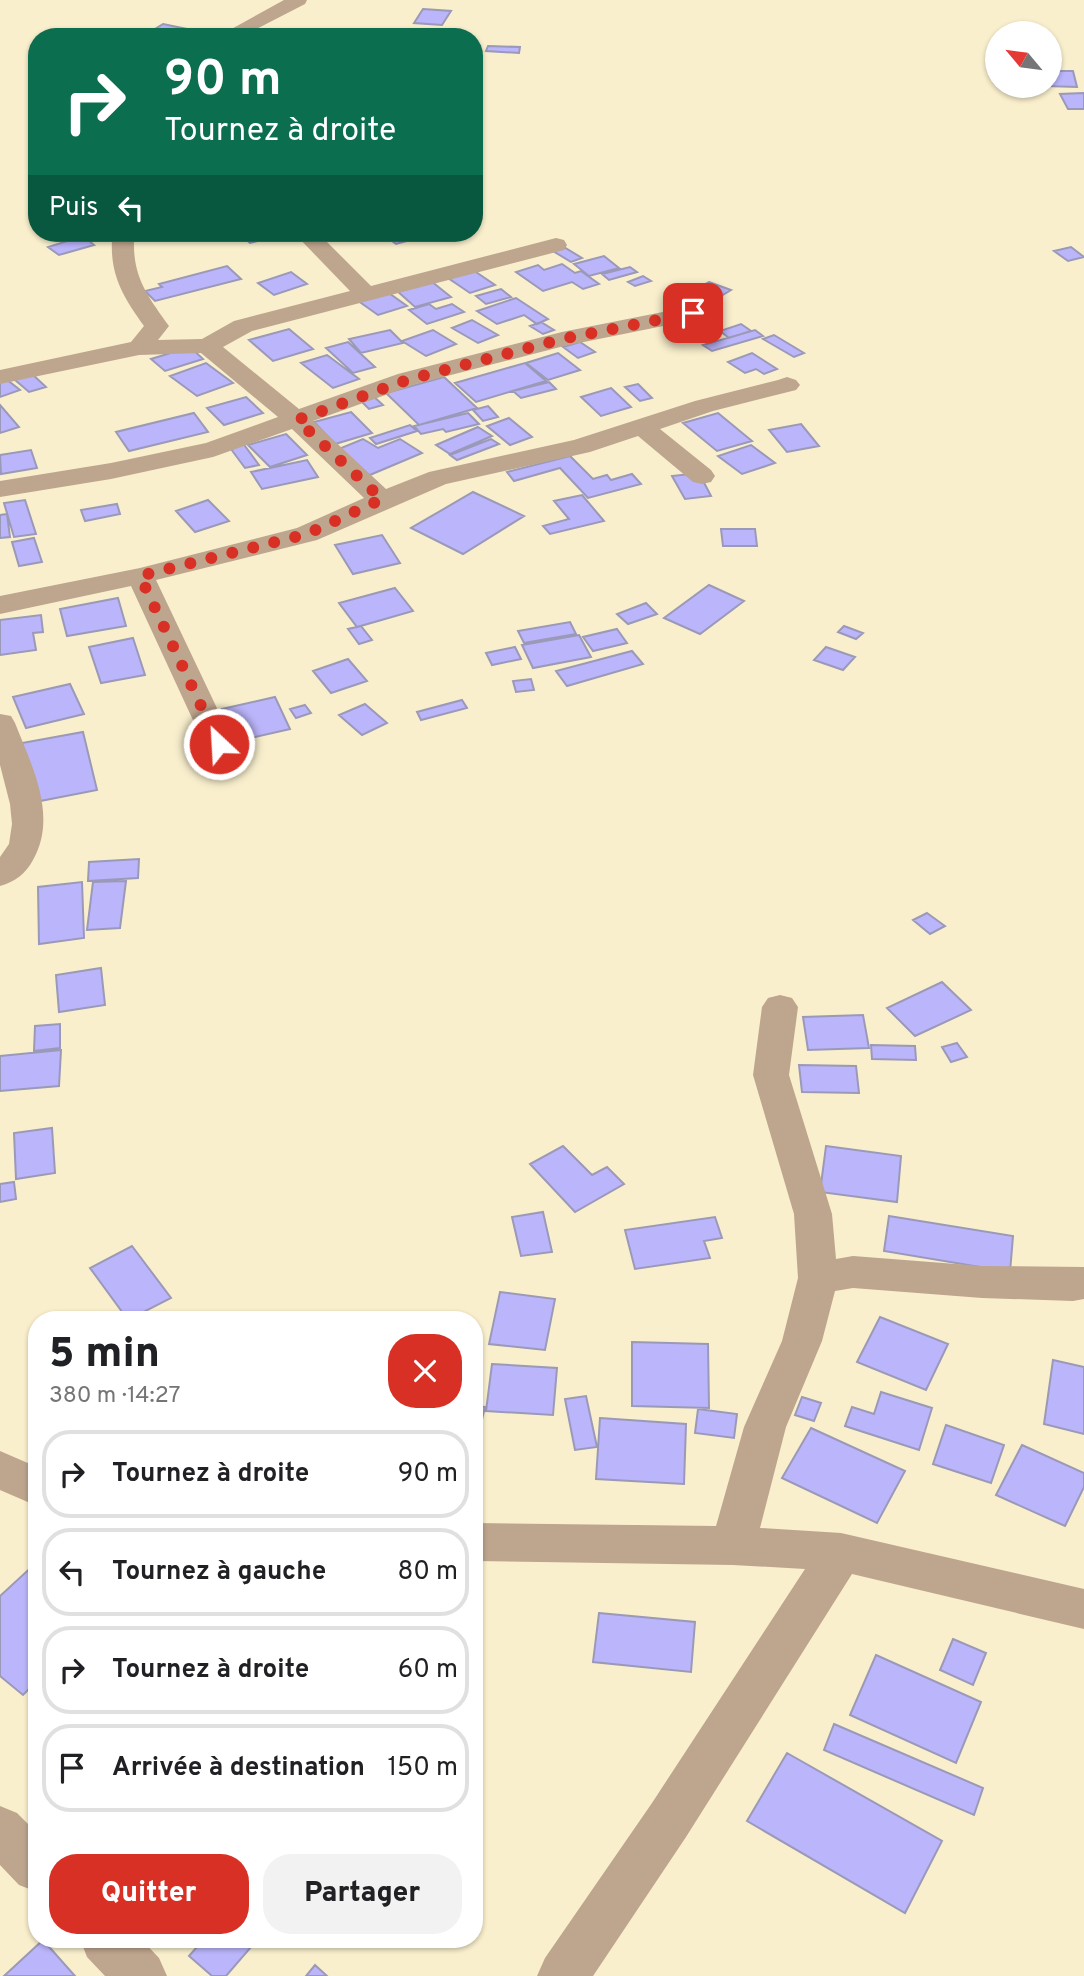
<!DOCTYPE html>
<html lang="fr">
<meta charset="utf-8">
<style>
:root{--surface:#fff;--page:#f2f2f2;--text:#202124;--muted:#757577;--line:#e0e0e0;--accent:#d93025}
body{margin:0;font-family:Overpass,sans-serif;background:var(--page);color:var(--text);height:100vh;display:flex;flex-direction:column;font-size:26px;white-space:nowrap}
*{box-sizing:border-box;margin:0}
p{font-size:23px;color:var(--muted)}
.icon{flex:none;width:38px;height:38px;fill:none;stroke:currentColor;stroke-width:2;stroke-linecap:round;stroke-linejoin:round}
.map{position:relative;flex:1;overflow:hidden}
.drawer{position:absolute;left:28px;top:1311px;width:455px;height:637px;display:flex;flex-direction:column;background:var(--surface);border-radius:28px;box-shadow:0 2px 5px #0004}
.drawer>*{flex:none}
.top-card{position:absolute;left:28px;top:28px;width:455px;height:214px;border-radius:28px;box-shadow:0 2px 5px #0004;background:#0b6e4f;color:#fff;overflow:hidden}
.needle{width:46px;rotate:299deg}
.tools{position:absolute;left:985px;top:21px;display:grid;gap:14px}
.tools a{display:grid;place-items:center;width:77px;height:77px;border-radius:50%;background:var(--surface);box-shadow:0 2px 5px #0004;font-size:35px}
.pin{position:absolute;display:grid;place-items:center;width:60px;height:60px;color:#fff;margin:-30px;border-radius:14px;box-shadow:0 4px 10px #0006}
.me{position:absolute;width:77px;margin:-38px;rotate:335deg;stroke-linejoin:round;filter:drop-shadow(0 0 5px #0008)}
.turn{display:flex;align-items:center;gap:24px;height:147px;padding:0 21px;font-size:32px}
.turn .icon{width:91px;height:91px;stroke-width:2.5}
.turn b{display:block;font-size:49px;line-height:60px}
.then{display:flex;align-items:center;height:66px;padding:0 21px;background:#0003;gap:14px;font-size:26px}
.round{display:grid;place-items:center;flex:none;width:74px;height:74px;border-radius:28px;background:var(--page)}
.overview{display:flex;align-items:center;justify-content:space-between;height:119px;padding:0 21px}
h1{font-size:42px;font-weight:800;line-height:52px}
.cta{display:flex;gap:14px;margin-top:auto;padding:14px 21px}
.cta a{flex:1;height:80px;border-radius:28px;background:var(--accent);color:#fff;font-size:28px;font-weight:800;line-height:80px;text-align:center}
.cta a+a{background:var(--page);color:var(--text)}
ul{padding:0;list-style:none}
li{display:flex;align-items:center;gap:21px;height:88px;margin:0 14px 10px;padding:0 7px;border:4px solid var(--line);border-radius:28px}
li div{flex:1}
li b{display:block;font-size:26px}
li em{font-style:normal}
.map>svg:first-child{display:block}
.building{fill:#bbb5fb;stroke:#9b99b8;stroke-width:2}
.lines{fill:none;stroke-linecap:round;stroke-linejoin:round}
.minor{fill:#bea58e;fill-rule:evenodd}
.route{stroke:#d93025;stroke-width:12;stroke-dasharray:0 21.6}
</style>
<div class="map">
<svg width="1084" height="1976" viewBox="0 0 1084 1976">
<rect width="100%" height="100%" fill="#f9efcd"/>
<path class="building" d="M423,9l28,2 -9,14 -28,-2z
M163,24l24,5 -14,8h-31z
M488,46l32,1 -1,6 -33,-2z
M1050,71h23l4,16 -32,-1h5z
M1084,93v16h-16l-8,-15z
M238,233h49l-37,10z
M381,233h50l2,1 -37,10z
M83,236l11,9 -35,10 -11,-8z
M559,244l23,14 -11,4 -23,-14z
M1071,247l13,10 -16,4 -14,-10z
M604,256l15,12 -30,8 -15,-12z
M562,264l13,9 6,-2 18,13 -16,5 -11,-7 -29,9 -27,-19 22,-7 6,5z
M227,266l14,13 -86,22 -10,-10 17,-4 -3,-3z
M630,267l7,5 -28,8 -7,-6z
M473,270l22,15 -25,8 -22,-15z
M291,272l16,12 -33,11 -16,-12z
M643,276l8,5 -16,5 -7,-4z
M431,281l20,16 -36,10 -19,-17z
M709,282l22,8 -13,8 -22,-9z
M501,289l10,8 -25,7 -10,-8z
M386,291l21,15 -29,9 -21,-15z
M516,298l32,21 -11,5 -13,-9 -27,9 -20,-13z
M429,304l7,5 16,-5 12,8 -37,12 -18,-14z
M697,310l16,13 -25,6 -15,-13z
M472,320l26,15 -20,8 -26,-15z
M541,322l13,8 -11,4 -13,-8z
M741,324l10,7 -22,7 -9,-7z
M289,329l24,20 -40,12 -24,-21z
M390,330l13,13 -42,10 -12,-14z
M433,330l23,14 -30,12 -24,-15z
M755,330l8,6 -51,15 -9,-6z
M774,335l30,18 -10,4 -31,-18z
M348,342l27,25 -22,6 -27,-25z
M580,342l15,10 -17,6 -15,-11z
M190,347l13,12 -38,12 -14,-12z
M558,353l22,17 -32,10 -22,-17z
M752,353l25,16 -13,5 -8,-5 -11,4 -17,-11z
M327,355l32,24 -26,9 -32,-25z
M206,363l27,20 -36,13 -27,-20z
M525,363l21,18 -70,21 -21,-19z
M31,373l15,14 -17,5 -15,-13z
M444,377l33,31 -58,17 -33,-32z
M6,379l14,11 -20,7v-16z
M549,382l7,7 -35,9 -8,-7z
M638,384l14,14 -12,3 -15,-14z
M611,388l20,19 -30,9 -20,-19z
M372,395l11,10 -14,4 -11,-11z
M246,397l17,16 -39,12 -17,-17z
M0,405l19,22 -19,6z
M488,406l10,11 -15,4 -10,-11z
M351,412l21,21 -37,11 -21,-22z
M194,413l14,19 -79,19 -13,-19z
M468,413l11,11 -33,8 -3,-3 -22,5 -7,-8z
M718,413l34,28 -35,10 -34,-28z
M509,418l23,19 -22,8 -23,-19z
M801,424l18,22 -32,6 -18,-22z
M410,425l7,6 -41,13 -6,-6z
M478,427l14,9 -42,18 -14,-9z
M286,434l21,21 -37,12 -22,-22z
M363,439l15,9 22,-9 22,14 -57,24 -36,-24z
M491,439l8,5 -42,16 -7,-5z
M242,442l17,23 -14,3 -17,-23z
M751,445l24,18 -33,11 -24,-18z
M31,450l6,18 -36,6 -1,-19z
M570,456l23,23 14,-4 4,5 21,-6 9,10 -53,14 -28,-30 -46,13 -7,-9z
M307,460l11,17 -56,12 -11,-17z
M699,473l12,23 -26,3 -13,-23z
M473,492l51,24 -61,38 -52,-26z
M582,495l22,26 -54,13 -7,-8 26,-7 -15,-18z
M25,500l11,34 -22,3 -10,-34z
M208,500l21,21 -34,11 -19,-21z
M117,504l3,10 -35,7 -4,-11z
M7,514l3,23 -10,1v-23z
M721,529h34l2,17h-34z
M382,535l18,28 -47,11 -18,-29z
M34,538l8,24 -23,4 -7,-24z
M709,585l35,16 -44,33 -36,-16z
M395,588l18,23 -56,16 -18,-24z
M118,598l8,28 -59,10 -7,-27z
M646,603l11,11 -29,10 -11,-10z
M41,615l2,17 -10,1 3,17 -36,5v-35z
M570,622l6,12 -52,9 -6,-12z
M361,626l11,14 -13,4 -11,-15z
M844,626l19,7 -7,6 -18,-7z
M617,629l10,14 -34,8 -10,-14z
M579,635l12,22 -58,11 -11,-23z
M133,638l12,37 -44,8 -12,-36z
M515,647l6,12 -29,6 -6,-12z
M826,647l29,10 -12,13 -29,-10z
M632,651l11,13 -76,22 -11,-15z
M348,659l19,22 -36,12 -18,-22z
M531,679l3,11 -18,2 -3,-11z
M70,684l14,30 -58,14 -13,-31z
M275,697l15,32 -53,12 -15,-32z
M462,700l5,8 -46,12 -4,-8z
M365,704l22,19 -25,12 -23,-20z
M305,705l6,8 -15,5 -6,-9z
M83,732l14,58 -62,12 -13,-59z
M139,859l-1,19 -50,3 1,-19z
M126,881l-6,47 -33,2 6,-48z
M82,882l2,56 -45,6 -1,-57z
M927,913l18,13 -15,8 -17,-14z
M101,968l4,37 -46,7 -3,-37z
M942,982l29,28 -56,26 -28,-28z
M863,1015l6,33 -61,2 -5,-33z
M60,1024v24l-26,3 1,-25z
M957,1043l10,14 -16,5 -9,-15z
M871,1045l44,1 1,14 -44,-1z
M61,1050l-2,36 -59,5v-35z
M799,1065l57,1 3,27 -57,-1z
M52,1128l3,45 -39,6 -2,-46z
M563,1146l29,29 15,-8 17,17 -49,28 -45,-48z
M826,1146l75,10 -4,46 -77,-10z
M14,1182l2,17 -16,3v-18z
M543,1212l9,40 -31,4 -9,-39z
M889,1216l124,20 -3,36 -126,-21z
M715,1217l7,21 -18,3 6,17 -75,11 -10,-39z
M132,1246l39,52 -43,22 -38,-52z
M500,1292l55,7 -10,51 -56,-6z
M880,1317l68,27 -22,46 -69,-28z
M632,1342l76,2 1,64 -77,-2z
M1053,1360l31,7v67l-40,-10z
M492,1364l65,4 -4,47 -67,-4z
M881,1392l51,16 -13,42 -74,-24 7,-19 22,7z
M586,1396l11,51 -22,3 -10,-51z
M802,1397l19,6 -7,18 -19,-6z
M474,1405l11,2 -7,29h-4z
M698,1409l39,5 -3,24 -39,-5z
M600,1418l86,6 -2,60 -88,-5z
M946,1425l58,20 -13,38 -58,-19z
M811,1428l94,43 -28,52 -95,-45z
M1022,1445l62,28v14l-19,39 -69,-31z
M37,1562v119l-14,14 -23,-19v-80z
M599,1613l96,9 -4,50 -98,-10z
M953,1639l33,14 -13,32 -33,-15z
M876,1655l105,47 -25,61 -106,-48z
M834,1724l149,64 -9,27 -150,-65z
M787,1753l155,88 -37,72 -158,-92z
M204,1939h52l1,1 -31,36h-14l-23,-20z
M43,1940l32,36h-71z
M315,1965l12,11h-21z"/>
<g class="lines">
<path class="minor" d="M284,0h23l-2,4 -64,33h-24z
M117,233h24l-7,9c-1,36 15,56 35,84l-11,14 44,-1 32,-18 116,-30 -56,-58h24l53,53 185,-48 8,2 3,5 -3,5 -312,81 -29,16 76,62 99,-35 164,-42 131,-26 8,2 4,5 -4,5 -8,2 -129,26 -148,38 -103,37 73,68 43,-17 145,-32 121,-39 83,-21 9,-3 9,3 4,5 -4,5 -83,21 -53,18 51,41 4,6 -4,6 -9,2 -9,-2 -55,-46 -48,16 -144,32 -129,56 -161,40 78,164 -4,7 -11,3 -11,-3 -4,-7 -73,-158 -131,28v-18l140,-28 157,-40 67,-30 -72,-69 -79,28 -102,22 -111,18v-16l111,-18 95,-20 72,-26 -77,-64 -62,2 -139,29v-14l131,-28 13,-16c-20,-28 -34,-50 -32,-86z
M0,714l11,2 4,7c17,43 43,93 18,137 -7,13 -18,22 -33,26v-29l9,-13 3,-20 -2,-20 -10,-39z
M780,995l12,3 6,9 -9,68 43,139 4,45 17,-3 129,10 102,1v32l-11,2 -91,-3 -129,-10 -18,3 -13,50 -36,86 -26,101 81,5 243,56v40l-232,-55 -166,263 -93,139h-56l8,-18 107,-155 153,-234 -72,-4 -259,-4v-38l242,3 28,-99 38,-86 16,-63 -4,-64 -41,-139 9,-68 6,-9z
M0,1451l37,16v39l-37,-16z
M0,1806l17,7 20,20v59l-18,-7 -19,-20z
M80,1939h61l18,19 8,18h-62l-18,-19z"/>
</g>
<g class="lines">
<path class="route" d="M219,744l-79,-168 167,-42 75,-35 -85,-79 110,-40 155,-41 131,-26"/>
</g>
</svg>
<div class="tools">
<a><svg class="needle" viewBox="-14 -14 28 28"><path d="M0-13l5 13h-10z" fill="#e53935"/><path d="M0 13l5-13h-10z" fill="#757577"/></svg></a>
</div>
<div class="pin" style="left:693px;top:313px;background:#d93025"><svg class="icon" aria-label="arrive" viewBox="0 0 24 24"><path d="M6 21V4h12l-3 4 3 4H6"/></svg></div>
<svg class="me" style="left:219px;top:744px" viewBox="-20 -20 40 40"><circle r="17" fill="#d93025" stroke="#fff" stroke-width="3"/><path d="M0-11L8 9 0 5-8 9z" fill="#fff"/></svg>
<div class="top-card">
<div class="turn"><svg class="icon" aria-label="right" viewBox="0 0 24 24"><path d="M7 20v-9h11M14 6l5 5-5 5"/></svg><div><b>90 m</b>Tournez à droite</div></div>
<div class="then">Puis<svg class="icon" aria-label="left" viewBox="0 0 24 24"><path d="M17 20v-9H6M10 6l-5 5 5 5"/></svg></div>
</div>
<section class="drawer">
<div class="overview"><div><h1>5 min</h1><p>380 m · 14:27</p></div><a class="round" style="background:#d93025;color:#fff"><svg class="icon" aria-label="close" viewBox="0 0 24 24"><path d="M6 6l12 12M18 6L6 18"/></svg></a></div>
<ul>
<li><svg class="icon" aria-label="right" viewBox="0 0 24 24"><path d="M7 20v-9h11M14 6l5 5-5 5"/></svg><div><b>Tournez à droite</b></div><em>90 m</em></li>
<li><svg class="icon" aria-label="left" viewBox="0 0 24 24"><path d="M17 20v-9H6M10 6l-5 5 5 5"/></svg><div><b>Tournez à gauche</b></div><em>80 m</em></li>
<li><svg class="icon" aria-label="right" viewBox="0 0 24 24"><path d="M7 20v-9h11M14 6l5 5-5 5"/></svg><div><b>Tournez à droite</b></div><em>60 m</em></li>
<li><svg class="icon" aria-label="arrive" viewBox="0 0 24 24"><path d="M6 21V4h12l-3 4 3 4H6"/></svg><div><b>Arrivée à destination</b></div><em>150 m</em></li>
</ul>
<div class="cta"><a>Quitter</a><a>Partager</a></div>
</section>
</div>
